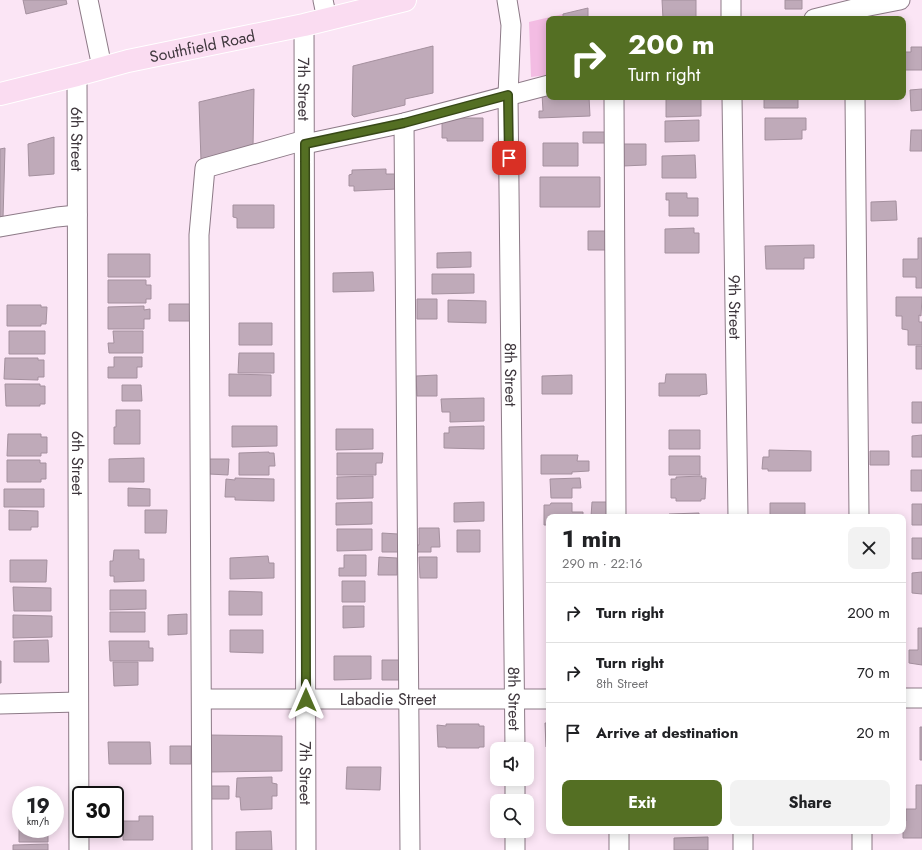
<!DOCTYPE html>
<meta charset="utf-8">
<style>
:root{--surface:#fff;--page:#f2f2f2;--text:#202124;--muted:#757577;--line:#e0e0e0;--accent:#546f23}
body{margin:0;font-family:Jost,sans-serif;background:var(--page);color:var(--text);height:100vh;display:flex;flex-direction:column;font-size:15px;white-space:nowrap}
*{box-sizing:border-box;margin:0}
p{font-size:13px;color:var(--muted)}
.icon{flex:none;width:22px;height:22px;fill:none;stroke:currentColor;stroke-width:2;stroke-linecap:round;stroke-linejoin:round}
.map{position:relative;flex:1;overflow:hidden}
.panel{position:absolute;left:546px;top:514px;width:360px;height:320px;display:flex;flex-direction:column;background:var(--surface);border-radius:8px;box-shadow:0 2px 10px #0003}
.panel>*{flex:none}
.guide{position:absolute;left:546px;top:16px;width:360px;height:84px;border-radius:8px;box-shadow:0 2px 10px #0003;background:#546f23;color:#fff;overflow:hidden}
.controls{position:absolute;left:490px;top:742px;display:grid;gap:8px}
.controls a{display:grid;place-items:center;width:44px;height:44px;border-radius:8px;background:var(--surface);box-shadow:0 2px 10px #0003;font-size:20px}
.speed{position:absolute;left:12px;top:786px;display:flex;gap:8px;font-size:20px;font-weight:700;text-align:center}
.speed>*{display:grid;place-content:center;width:52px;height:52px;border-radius:50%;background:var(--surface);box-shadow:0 2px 10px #0003;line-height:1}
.speed small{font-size:10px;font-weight:400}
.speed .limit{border:2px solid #111;border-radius:6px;background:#fff;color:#111}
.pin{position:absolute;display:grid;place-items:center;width:34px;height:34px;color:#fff;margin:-17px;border-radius:8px;box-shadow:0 2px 6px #0006}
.me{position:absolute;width:44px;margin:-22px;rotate:0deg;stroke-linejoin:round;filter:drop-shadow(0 0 3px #0008)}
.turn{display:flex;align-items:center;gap:14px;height:84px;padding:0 16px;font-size:18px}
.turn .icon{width:52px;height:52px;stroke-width:2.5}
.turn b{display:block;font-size:28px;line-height:34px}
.round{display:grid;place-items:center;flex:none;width:42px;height:42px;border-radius:8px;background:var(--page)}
.overview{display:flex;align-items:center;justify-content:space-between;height:68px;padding:0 16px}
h1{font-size:24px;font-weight:700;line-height:30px}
.button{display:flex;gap:8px;margin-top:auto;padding:8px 16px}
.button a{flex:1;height:46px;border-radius:8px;background:var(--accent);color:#fff;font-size:16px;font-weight:700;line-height:46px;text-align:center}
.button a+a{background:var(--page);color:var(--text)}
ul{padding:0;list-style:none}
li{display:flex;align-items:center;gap:12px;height:60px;padding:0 16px;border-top:1px solid var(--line)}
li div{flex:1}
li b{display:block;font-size:15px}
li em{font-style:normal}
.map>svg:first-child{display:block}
.green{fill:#f3bce3}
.building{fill:#bfaab9;stroke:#a4909e}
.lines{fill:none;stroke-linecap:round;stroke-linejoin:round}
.minor-casing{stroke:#8d7a87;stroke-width:21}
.major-casing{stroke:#fff;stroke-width:24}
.minor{stroke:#fff;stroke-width:19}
.major{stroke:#fadcf1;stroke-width:22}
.route-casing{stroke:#374817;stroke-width:10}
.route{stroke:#546f23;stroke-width:7}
.labels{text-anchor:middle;stroke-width:4;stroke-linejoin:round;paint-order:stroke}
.street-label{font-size:16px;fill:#3f373d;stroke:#fdf8fb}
</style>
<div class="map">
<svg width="922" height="850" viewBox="0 0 922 850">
<rect width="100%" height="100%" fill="#fbe5f5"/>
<path class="green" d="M563,14v5h-14v56l-18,2 -2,-55z"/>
<path class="building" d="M23,0h43l1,4 -41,10z
M662,0h34v19h-33z
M785,0h17v9h-17z
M588,8v11h-25v-5z
M433,46v47l-28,6v6l-51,12 -2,-2 1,-49z
M911,47h11v23h-19v-18h8z
M254,89l-1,58 -52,14 -2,-59z
M922,89v21l-11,1 -1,-21z
M549,93v4h40l1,19 -51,2v-7h4l-1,-17z
M666,97h35v19l-35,1z
M764,97h34v11h-34z
M446,118h37v23h-36v-3h-5v-16h4z
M765,118h41v12h-4v9l-37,1z
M699,120v21l-34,1v-21z
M911,130h11v21h-12z
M583,132h22v11h-22z
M54,137v37l-25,2 -1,-32z
M543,143h35v23h-35z
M623,144h23v21l-23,1z
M5,148l-2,71h-3v-70z
M695,155l1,23h-34v-22z
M386,169v5h11v15l-43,2v-5h-5v-11l3,-1v-4z
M540,177h60v30h-60z
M666,193h21v5h11v18h-29v-16h-3z
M896,201l1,19 -26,1v-19z
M233,205h41v23h-37v-10l-4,-1z
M694,228v5h5v20h-34v-24z
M588,231h21l-1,19h-20z
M918,238h4v50h-6v-11h-13v-18h15z
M814,245v13h-10v11h-38l-1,-23z
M471,252v15l-34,1v-15z
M108,254h42v23h-42z
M373,272l1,19 -41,1v-19z
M432,274h42v19l-42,1z
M108,280h38v5h5v14h-5v4h-38z
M896,297h26l-1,19 -2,-1v7h3v23h-14v-15l-6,-1v-13h-6z
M417,299h20v20h-20z
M448,300l38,1v22l-38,-1z
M169,304h21v17h-21z
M7,305h34v2h6l-1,17h-5v2h-34z
M144,306v4l6,-1v10h-6v10h-36v-22z
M239,323h33v22h-33z
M9,331h36v23h-36z
M113,331h30v22h-34l-1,-10h6z
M916,346h6v23h-6z
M239,353h35v20h-36z
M114,357h28v10h-5v11h-29v-11h6z
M5,358h33v2h6v17h-6v3l-34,-1z
M229,374l42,1v21h-42z
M666,374h40l1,20 -7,1v1h-41v-13h6z
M437,375v21h-20l-1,-20z
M572,375v19h-30v-18z
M5,384h35v2h5v18h-5v2h-34z
M122,385h19l1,16h-20z
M484,398v23l-34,1v-10h-8l-1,-13z
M912,402h10v21h-10z
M116,410h24v34h-26v-17h2z
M232,426h45v20l-45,1z
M484,426v23l-40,-1v-15h5v-6z
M336,429h37v20l-37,1z
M669,430h31v19h-31z
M8,434h33v3h6v16h-6v3h-34z
M922,435v22h-10v-21z
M769,450l42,1v20h-43v-2h-6l1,-12h6z
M870,451h19v14h-19z
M269,452v1h5l1,13h-6v9h-30v-22z
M337,453h46l-1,10h-6v12h-39z
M541,455h37l-1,6h12v10l-17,1v2h-31z
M669,456h31v19h-31z
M144,458v24h-35v-23z
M209,459h20l-1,16 -19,-1z
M7,460h33v3h6v16h-5v3h-34z
M911,470h11v21h-11z
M373,476v22l-36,1v-22z
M702,476l-1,2h5l-1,21h-4v2h-25v-3h-5v-19h5v-2z
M235,478l39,1v22l-39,-1v-3h-10l1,-18 9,1z
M580,478l1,10h-9v10h-21l-1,-19z
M128,488l22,1v17h-22z
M4,489h40v18h-40z
M372,502v22l-36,1v-22z
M484,502v19l-30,1v-19z
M592,502h18v15h-19z
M551,503h21v9h11v5h-34v8h-5v-20h6z
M770,503h35v14h-35z
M912,504h10v21h-10z
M9,510l29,1v16h-7v3h-22z
M145,510h22l-1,23h-21z
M699,513v4h-30v-3z
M419,528h20l1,19h-9v5h-15v-7h3z
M337,529h35v21l-35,1z
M457,530h23v22h-23z
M382,533l16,1v18h-16z
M912,538h10v21h-10z
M114,550h25v9h5v22l-30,1v-6h-4v-15h3z
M344,555h22v21h-27v-8h5z
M268,556l1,7h5v15l-44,1v-21z
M379,557l18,1v17h-19z
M419,557h18v21h-17z
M10,560h37l-1,22h-36z
M922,572v22l-10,-1v-20z
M342,581h23v21h-23z
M13,587l38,1v23h-37z
M110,590h36v19l-36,1z
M229,591l33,1v23h-33z
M343,606h21v21l-21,1z
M110,612h35v20h-35z
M187,614v20l-19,1v-20z
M13,615l39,1v21l-39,1z
M918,628h4v37l-13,-2v-13h9z
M230,630h33v23l-33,-1z
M48,640l1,22h-35v-21z
M109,641h40v7h4v13h-43z
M334,656h37v23l-37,1z
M382,660h19v20h-19z
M0,661h1v22h-1z
M113,662h25v23l-24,1z
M545,723h4v24h-3z
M446,724h33v2h5v21h-5v1h-33v-1h-8l-1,-22 9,1z
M920,727h2v33h-2z
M208,735l74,1v35l-73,1z
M108,742h42l1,22h-42z
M170,746h21v18h-21z
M347,767h34l-1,23 -34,-1z
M272,777v6l5,1v12h-5v13l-31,1 -1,-13h-4l1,-19z
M916,785h6v53h-19v-17h3v-12h10z
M211,786h18v13h-18z
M139,816h14v24h-30v-7h-5v-12h21z
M19,821h2v8h27v13h-29z
M271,831l1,19h-36v-18z
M708,837v13h-34v-12z
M48,844v6h-35v-5z"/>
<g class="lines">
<g class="minor-casing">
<g id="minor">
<path d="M88,0l14,67"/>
<path d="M323,0l4,19"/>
<path id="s1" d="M507,0l4,25 -3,70 7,654"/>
<path d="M731,0v19"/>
<path d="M814,19l40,-10 46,-9"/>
<path id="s2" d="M304,25l2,825"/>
<path id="s3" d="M77,75l2,775"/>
<path d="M614,97l2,420"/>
<path id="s4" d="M732,97l6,420"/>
<path d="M855,97l4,420"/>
<path d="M404,123l6,727"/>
<path d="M305,144l99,-21 145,-38"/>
<path d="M0,227l57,-10 20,-2"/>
<path d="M903,698h19"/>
<path id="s5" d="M202,699h347"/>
<path d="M0,704l78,-2"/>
<path d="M515,779v22"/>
<path d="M515,831v19"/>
<path d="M619,831v19"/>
<path d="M743,831v19"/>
<path d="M862,831v19"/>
<path d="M202,850l-3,-615 6,-67 100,-28"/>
</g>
</g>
<g class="major-casing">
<g id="major">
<path id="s6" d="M0,94l77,-19 51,-14 176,-36 101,-25"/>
</g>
</g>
<use href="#minor" class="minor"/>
<use href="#major" class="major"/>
</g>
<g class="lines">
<g class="route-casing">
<path id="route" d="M306,700l-1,-556 99,-21 104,-28 1,63"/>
</g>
<use href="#route" class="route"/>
</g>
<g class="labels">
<g class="street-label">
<text dy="6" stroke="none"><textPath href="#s6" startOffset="208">Southfield Road</textPath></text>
<text dy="6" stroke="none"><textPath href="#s2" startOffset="64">7th Street</textPath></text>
<text dy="6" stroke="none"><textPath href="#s3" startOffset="64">6th Street</textPath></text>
<text dy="6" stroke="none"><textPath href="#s4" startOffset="210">9th Street</textPath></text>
<text dy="6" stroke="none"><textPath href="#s1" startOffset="375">8th Street</textPath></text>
<text dy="6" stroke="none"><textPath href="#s3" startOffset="388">6th Street</textPath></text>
<text dy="6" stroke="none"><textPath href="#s1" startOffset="699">8th Street</textPath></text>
<text dy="6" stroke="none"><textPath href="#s5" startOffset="186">Labadie Street</textPath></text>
<text dy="6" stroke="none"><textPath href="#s2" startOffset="748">7th Street</textPath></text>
</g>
</g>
</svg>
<div class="controls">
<a><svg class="icon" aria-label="sound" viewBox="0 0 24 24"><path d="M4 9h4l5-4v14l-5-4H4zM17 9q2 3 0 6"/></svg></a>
<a><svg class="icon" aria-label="search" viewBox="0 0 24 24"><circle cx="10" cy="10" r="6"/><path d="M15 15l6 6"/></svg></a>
</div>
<div class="speed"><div>19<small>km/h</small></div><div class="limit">30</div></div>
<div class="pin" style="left:509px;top:158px;background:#d93025"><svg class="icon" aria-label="arrive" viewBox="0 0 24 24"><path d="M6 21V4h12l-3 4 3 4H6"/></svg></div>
<svg class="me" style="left:306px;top:700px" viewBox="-20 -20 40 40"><path d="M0-17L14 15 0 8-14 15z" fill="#546f23" stroke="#fff" stroke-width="4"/></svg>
<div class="guide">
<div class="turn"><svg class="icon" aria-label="right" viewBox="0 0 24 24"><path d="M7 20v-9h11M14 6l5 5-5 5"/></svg><div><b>200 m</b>Turn right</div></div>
</div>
<section class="panel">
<div class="overview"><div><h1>1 min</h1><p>290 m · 22:16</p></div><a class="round"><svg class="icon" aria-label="close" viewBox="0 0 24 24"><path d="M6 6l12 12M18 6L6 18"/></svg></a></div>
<ul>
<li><svg class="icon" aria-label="right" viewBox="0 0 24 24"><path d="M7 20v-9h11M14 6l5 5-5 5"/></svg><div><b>Turn right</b></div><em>200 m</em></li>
<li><svg class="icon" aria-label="right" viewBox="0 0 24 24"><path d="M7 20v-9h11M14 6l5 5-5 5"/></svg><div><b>Turn right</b><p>8th Street</p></div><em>70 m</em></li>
<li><svg class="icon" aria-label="arrive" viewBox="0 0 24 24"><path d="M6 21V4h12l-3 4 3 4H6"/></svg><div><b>Arrive at destination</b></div><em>20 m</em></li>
</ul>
<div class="button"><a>Exit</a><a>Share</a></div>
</section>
</div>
